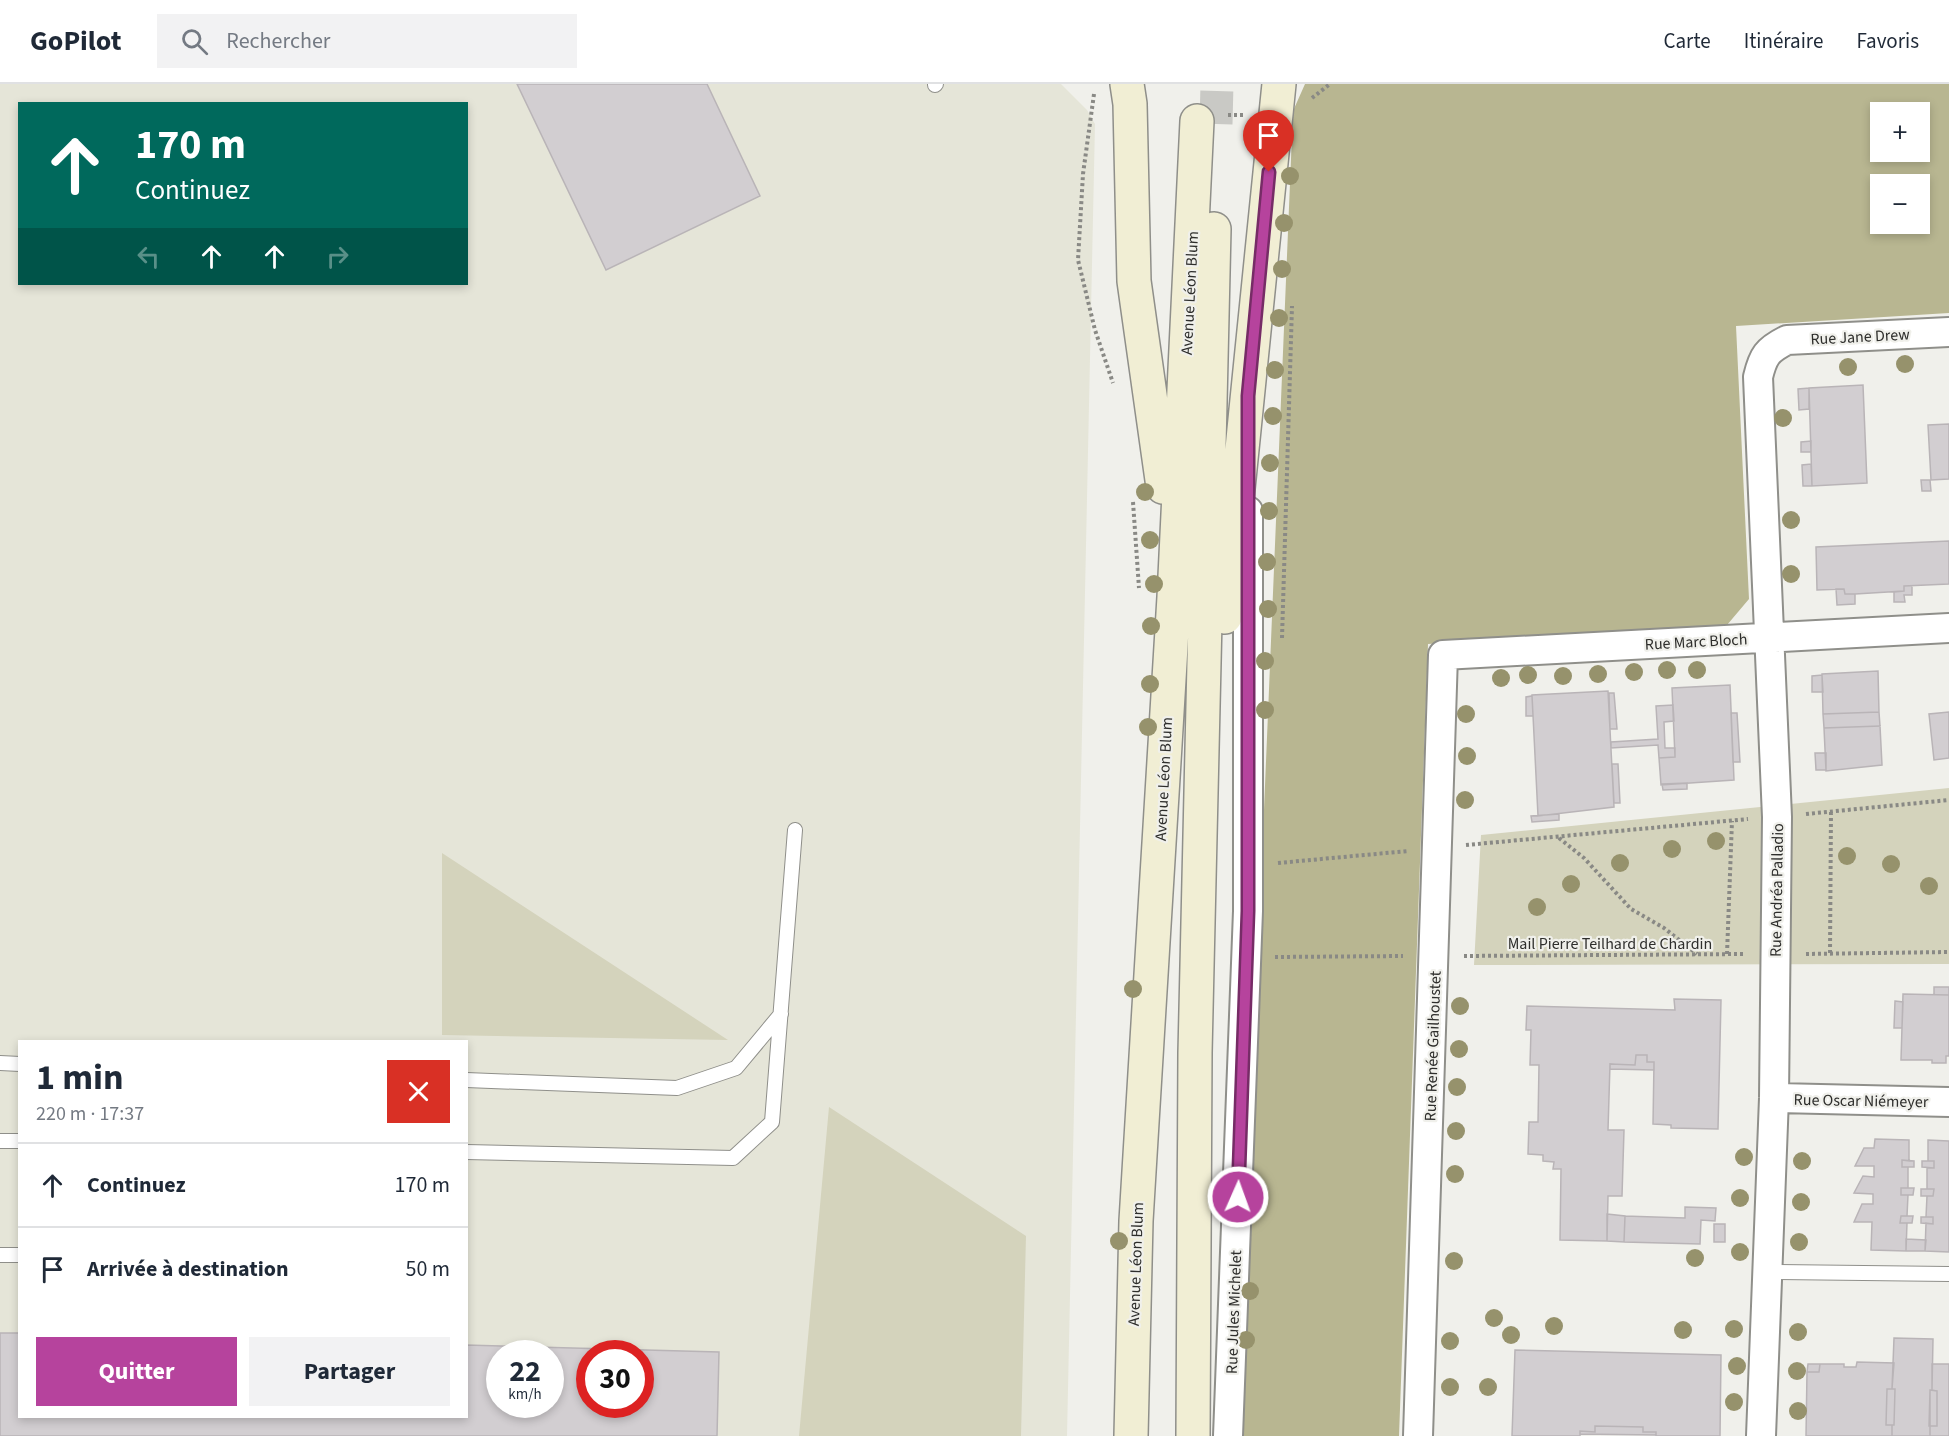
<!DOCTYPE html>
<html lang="fr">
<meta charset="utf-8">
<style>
:root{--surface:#fff;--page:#f2f2f3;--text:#1f2937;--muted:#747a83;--line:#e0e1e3;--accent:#b6439d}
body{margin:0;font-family:"Source Sans 3",sans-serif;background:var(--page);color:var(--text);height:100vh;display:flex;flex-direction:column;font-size:22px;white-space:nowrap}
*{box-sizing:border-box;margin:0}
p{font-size:20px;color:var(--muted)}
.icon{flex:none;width:33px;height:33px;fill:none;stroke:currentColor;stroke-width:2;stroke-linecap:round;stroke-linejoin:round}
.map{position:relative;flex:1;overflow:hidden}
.sheet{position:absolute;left:18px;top:956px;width:450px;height:378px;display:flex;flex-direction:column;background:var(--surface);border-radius:0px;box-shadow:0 3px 9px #0003}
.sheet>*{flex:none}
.hud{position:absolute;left:18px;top:18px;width:450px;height:183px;border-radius:0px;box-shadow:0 3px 9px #0003;background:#00695c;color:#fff;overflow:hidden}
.fabs{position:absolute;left:1870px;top:18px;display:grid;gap:12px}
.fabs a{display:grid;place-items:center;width:60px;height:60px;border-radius:0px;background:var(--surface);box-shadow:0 3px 9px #0003;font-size:30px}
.speed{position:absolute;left:486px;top:1256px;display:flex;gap:12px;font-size:30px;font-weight:700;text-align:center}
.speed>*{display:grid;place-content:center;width:78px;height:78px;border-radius:50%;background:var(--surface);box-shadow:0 3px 9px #0003;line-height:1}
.speed small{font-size:15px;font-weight:400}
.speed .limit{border:9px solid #d22;background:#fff;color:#111}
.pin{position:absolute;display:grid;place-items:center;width:51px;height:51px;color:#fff;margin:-62px -26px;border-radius:50% 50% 50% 0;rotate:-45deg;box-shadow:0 0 6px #0007}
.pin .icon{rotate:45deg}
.me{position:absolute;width:66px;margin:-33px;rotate:2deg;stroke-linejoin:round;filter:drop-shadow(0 0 4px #0008)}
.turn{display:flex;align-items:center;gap:21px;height:126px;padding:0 18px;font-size:27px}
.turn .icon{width:78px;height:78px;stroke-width:2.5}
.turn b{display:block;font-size:42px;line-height:51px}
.lanes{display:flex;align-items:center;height:57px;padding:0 18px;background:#0003;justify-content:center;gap:30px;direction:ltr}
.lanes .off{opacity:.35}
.round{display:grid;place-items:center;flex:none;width:63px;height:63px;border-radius:0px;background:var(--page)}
.headline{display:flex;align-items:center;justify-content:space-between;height:102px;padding:0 18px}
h1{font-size:36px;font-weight:700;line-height:45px}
.primary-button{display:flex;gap:12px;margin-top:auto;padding:12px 18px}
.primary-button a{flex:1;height:69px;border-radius:0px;background:var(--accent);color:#fff;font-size:24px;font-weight:700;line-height:69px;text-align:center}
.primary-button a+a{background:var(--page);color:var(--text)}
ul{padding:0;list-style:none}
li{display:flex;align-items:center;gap:18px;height:84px;padding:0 18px;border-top:2px solid var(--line)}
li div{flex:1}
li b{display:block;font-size:22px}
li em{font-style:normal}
header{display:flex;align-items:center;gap:36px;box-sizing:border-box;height:84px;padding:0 30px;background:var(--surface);border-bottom:2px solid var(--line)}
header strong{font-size:28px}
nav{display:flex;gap:33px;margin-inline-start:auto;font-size:21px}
.search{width:420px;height:54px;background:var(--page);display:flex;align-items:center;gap:15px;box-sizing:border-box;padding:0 21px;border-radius:0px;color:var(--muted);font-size:22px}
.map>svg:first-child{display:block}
.built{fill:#e5e5d8;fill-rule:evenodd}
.green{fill:#d4d3bc}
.forest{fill:#b8b691;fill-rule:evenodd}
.building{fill:#d2ced1;stroke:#b9b4b7;stroke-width:1.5;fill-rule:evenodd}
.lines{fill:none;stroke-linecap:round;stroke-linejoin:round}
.secondary-tunnel{stroke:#c9c9c5;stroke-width:33;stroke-dasharray:33 16;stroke-linecap:butt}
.service-casing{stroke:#8f8f8a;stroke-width:16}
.minor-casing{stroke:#8f8f8a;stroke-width:32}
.secondary-casing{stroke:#8f8f8a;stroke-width:36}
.path{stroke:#898985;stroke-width:4;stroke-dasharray:3 3;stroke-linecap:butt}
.service{stroke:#fff;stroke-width:14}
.minor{stroke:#fff;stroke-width:28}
.secondary{stroke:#f1eed4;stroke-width:33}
.tree{fill:#96926c}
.route-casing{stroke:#762c66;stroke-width:15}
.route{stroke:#b6439d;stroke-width:10}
.labels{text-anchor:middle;stroke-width:4.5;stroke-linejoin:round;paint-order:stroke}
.street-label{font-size:16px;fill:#2e2e2c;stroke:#f0f0eb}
</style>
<header>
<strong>GoPilot</strong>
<div class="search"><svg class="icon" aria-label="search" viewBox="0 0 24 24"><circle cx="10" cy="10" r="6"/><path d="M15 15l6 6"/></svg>Rechercher</div>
<nav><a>Carte</a><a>Itinéraire</a><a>Favoris</a></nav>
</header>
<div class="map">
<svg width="1949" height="1352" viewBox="0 0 1949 1352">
<rect width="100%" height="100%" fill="#f0f0eb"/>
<path class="built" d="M0,0h1061l26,26 8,14 -28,1312h-1067zM20,20h446v180h-446zM20,957h446v375h-446zM500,1269h50v51h-50zM590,1269h50v51h-50z"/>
<path class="green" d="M1949,704v176l-475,1 7,-130z
M442,769l286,187 -286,-5z
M829,1023l197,129 -5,200h-222z"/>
<path class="forest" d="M1305,0h644v229l-213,13 13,273 -22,26 -299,19 -29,792h-161l55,-1325zM1881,28h39v40h-39zM1881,100h39v40h-39z"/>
<path class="building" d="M517,0h190l53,112 -154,74z
M1863,301l4,98 -55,3 -3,-98z
M1809,304v21l-10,1 -1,-21z
M1949,340v55l-18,1 -3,-55z
M1811,357v11h-10v-10z
M1811,380l1,22h-9l-1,-21z
M1921,396h9l1,11h-9z
M1949,457v43l-45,2v5l-49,3h-10l-1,-5 -27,1 -1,-43z
M1904,502h8v9h-8l1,7h-11v-10l10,-1z
M1836,505h8l1,5h10v10l-18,1z
M1878,587l1,41 -56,2 -1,-40z
M1822,591l1,17h-11v-16z
M1730,601l4,95 -73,5 -2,-27 16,-1 -3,-69z
M1608,607l6,116 -76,9 -6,-121z
M1609,609h5l3,36h-7z
M1532,612l1,20h-7v-19z
M1673,621l1,16 -10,1 1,26h10v9l-16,1 -1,-13 -47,3v-6l47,-3 -2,-33z
M1879,628l1,14 -56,2 -1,-14z
M1949,628v46l-15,2 -5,-46z
M1731,629h6l3,49h-7z
M1880,642l2,39 -56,6 -2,-43z
M1815,669h11v17h-10z
M1612,680h6l2,39h-6z
M1687,699v6l-24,1 -1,-6z
M1559,730v6l-27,2 -1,-6z
M1934,903h15v8h-15z
M1903,910l46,1v61h-3v7h-14v-3h-31z
M1674,915l47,1 -3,129 -47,-1v-3l-18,-1 1,-62h-7v-7h-11l-1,10 -25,-1 -2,66h16l-2,66h-14l-1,45 -47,-1 1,-71h-8l1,-7 -11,-1v-6l-15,-1 1,-32h9l1,-57h-9l1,-35h-5l1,-24 148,4z
M1895,917l8,1 -1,26h-8z
M1636,971h11v7h7v8l-44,-1v-5l25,1z
M1875,1055l34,1v21l-7,-1v7h6v21h-7v7h7l-1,21h-6l-1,7h7l-1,28 -35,-1 1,-28h-18l8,-18h11v-10l-19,-1 9,-17 11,1v-11h-19l9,-18h10z
M1928,1056l21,1v111l-24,-1 1,-28 7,1v-7h-7l1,-21h6l1,-7h-7v-21h7v-7h-6z
M1902,1076l12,1v6h-12z
M1922,1077h12v7l-12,-1z
M1901,1104h13l-1,7h-12z
M1921,1105h13l-1,7h-12z
M1685,1123l31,1 -1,13 -14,-1 -1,24 -76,-2 1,-26 60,2z
M1607,1130l18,2 -1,26 -17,-1z
M1901,1132h12l-1,7h-12z
M1921,1133h12v7l-12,-1z
M1714,1140h11v18h-11z
M1906,1155l20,1 -1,11h-19z
M0,1249h20v83h446v-71l253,7 -2,84h-717zM500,1269h50v51h-50zM590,1269h50v51h-50z
M1894,1254l39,1 -1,51h-2v46h-38v-11h2l1,-36h-3z
M1515,1266l206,5 -1,81h-64v-4h-13v-5l-48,-1v6l-15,-1v5h-68z
M1857,1278l37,1 -2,26h-5l-1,36h6v11h-86l1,-64h12l1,-8h24v3h12z
M1808,1280h12l-1,8h-12z
M1932,1280h17v72h-19v-10h7v-35l-5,-1z
M1887,1305h8l-1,36h-8z
M1930,1306l7,1v35h-8z
M1595,1342l48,1v5h13v3l-76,-1v-3l15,1z"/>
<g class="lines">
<path class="secondary-tunnel" d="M1216,40l1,-40"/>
<g class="service-casing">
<path id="service" d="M935,1l1,-1
M0,979l20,1
M466,996l211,8 59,-20 45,-54
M0,1057h20
M466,1068l267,6 39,-36 23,-292
M0,1171h20
M1768,1188l181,2"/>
</g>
<g class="minor-casing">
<path id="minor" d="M1774,1014l175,4
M1228,1352l20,-525v-400
M1418,1352l25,-781 506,-27
M1761,1352l13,-338 3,-281 -19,-440c5,-21 9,-27 29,-37l162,-8"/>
</g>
<g class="secondary-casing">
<path id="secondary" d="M1127,0l3,20 4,177 29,206
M1225,533l54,-533
M1131,1352l5,-215 38,-624 23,-476
M1193,1352l2,-383 19,-824"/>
</g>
<path class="path" d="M1094,10l-11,80 -5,86 17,70 18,53
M1312,14l18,-14
M1228,31h16
M1133,418l6,86
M1282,554l10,-332
M1806,730l143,-14
M1559,754l25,20 47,51 33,19 33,26
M1466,761l282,-26
M1278,779l130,-12
M1830,869l1,-142
M1727,870l5,-133
M1806,870l143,-2
M1464,872l281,-2
M1275,873l128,-1"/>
<use href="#service" class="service"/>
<use href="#minor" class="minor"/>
<use href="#secondary" class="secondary"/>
</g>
<g class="tree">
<circle cx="1290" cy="92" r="9"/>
<circle cx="1284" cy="139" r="9"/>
<circle cx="1282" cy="185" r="9"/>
<circle cx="1279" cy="234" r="9"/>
<circle cx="1905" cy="280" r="9"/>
<circle cx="1848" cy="283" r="9"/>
<circle cx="1275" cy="286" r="9"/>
<circle cx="1273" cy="332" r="9"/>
<circle cx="1783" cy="334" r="9"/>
<circle cx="1270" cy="379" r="9"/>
<circle cx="1145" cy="408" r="9"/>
<circle cx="1269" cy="427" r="9"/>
<circle cx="1791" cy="436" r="9"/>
<circle cx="1150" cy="456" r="9"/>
<circle cx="1267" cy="478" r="9"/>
<circle cx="1791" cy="490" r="9"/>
<circle cx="1154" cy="500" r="9"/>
<circle cx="1268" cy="525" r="9"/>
<circle cx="1151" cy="542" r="9"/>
<circle cx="1265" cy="577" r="9"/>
<circle cx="1667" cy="586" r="9"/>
<circle cx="1697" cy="586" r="9"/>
<circle cx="1634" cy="588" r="9"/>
<circle cx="1598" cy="590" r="9"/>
<circle cx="1528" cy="591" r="9"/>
<circle cx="1563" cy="592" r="9"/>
<circle cx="1501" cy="594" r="9"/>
<circle cx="1150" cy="600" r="9"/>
<circle cx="1265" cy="626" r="9"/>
<circle cx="1466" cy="630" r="9"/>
<circle cx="1148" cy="643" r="9"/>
<circle cx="1467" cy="672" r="9"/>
<circle cx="1465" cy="716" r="9"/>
<circle cx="1716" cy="757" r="9"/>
<circle cx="1672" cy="765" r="9"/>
<circle cx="1847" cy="772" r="9"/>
<circle cx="1620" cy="779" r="9"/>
<circle cx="1891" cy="780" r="9"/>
<circle cx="1571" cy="800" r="9"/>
<circle cx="1929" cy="802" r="9"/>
<circle cx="1537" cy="823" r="9"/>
<circle cx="1133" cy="905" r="9"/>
<circle cx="1460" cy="922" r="9"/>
<circle cx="1459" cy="965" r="9"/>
<circle cx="1457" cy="1003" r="9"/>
<circle cx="1456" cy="1047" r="9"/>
<circle cx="1744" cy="1073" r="9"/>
<circle cx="1802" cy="1077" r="9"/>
<circle cx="1455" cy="1090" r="9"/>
<circle cx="1740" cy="1114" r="9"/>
<circle cx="1801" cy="1118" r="9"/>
<circle cx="1119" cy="1157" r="9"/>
<circle cx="1799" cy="1158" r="9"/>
<circle cx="1740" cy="1168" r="9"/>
<circle cx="1695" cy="1174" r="9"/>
<circle cx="1454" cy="1177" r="9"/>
<circle cx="1250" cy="1207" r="9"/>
<circle cx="1494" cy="1234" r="9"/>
<circle cx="1554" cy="1242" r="9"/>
<circle cx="1734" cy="1245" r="9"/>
<circle cx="1683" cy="1246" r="9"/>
<circle cx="1798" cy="1248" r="9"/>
<circle cx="1511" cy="1251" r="9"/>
<circle cx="1246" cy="1256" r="9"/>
<circle cx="1450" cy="1257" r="9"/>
<circle cx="1737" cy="1282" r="9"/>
<circle cx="1797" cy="1287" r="9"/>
<circle cx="1450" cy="1303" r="9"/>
<circle cx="1488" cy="1303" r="9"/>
<circle cx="1734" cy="1318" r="9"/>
<circle cx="1798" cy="1327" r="9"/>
</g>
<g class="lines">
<g class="route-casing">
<path id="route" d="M1238,1113l10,-286v-515l21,-224"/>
</g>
<use href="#route" class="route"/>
</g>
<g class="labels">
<g class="street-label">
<text transform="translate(1189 209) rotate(-87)" y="6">Avenue Léon Blum</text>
<text transform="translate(1860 252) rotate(-3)" y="6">Rue Jane Drew</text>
<text transform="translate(1696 557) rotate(-3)" y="6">Rue Marc Bloch</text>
<text transform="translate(1163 695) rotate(-87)" y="6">Avenue Léon Blum</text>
<text transform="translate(1776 806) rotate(-89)" y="6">Rue Andréa Palladio</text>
<text x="1610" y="865">Mail Pierre Teilhard de Chardin</text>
<text transform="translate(1432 962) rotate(-88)" y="6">Rue Renée Gailhoustet</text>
<text transform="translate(1861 1016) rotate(1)" y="6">Rue Oscar Niémeyer</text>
<text transform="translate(1135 1180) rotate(-88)" y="6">Avenue Léon Blum</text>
<text transform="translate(1233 1228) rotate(-88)" y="6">Rue Jules Michelet</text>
</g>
</g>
</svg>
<div class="fabs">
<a>+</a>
<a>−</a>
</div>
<div class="speed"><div>22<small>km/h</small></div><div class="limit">30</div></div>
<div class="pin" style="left:1269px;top:88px;background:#d93025"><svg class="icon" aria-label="arrive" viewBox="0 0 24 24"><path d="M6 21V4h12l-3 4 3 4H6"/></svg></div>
<svg class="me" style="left:1238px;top:1113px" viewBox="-20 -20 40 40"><circle r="17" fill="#b6439d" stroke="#fff" stroke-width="3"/><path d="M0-11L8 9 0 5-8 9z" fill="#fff"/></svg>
<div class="hud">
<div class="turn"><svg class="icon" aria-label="ahead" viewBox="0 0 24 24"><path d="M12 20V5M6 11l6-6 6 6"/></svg><div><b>170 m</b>Continuez</div></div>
<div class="lanes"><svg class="icon off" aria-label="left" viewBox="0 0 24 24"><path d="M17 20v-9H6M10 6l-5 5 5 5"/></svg><svg class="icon" aria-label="ahead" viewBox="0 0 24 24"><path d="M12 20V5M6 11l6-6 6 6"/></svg><svg class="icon" aria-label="ahead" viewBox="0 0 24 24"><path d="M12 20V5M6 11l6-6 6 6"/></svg><svg class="icon off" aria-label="right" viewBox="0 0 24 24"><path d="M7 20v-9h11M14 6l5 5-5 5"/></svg></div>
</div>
<section class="sheet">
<div class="headline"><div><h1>1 min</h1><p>220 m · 17:37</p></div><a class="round" style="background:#d93025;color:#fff"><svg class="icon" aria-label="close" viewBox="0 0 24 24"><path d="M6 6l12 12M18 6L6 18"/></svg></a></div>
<ul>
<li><svg class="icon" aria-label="ahead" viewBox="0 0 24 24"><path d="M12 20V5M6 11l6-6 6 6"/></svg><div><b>Continuez</b></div><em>170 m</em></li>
<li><svg class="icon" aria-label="arrive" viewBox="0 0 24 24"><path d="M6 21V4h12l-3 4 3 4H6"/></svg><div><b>Arrivée à destination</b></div><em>50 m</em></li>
</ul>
<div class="primary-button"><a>Quitter</a><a>Partager</a></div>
</section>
</div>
